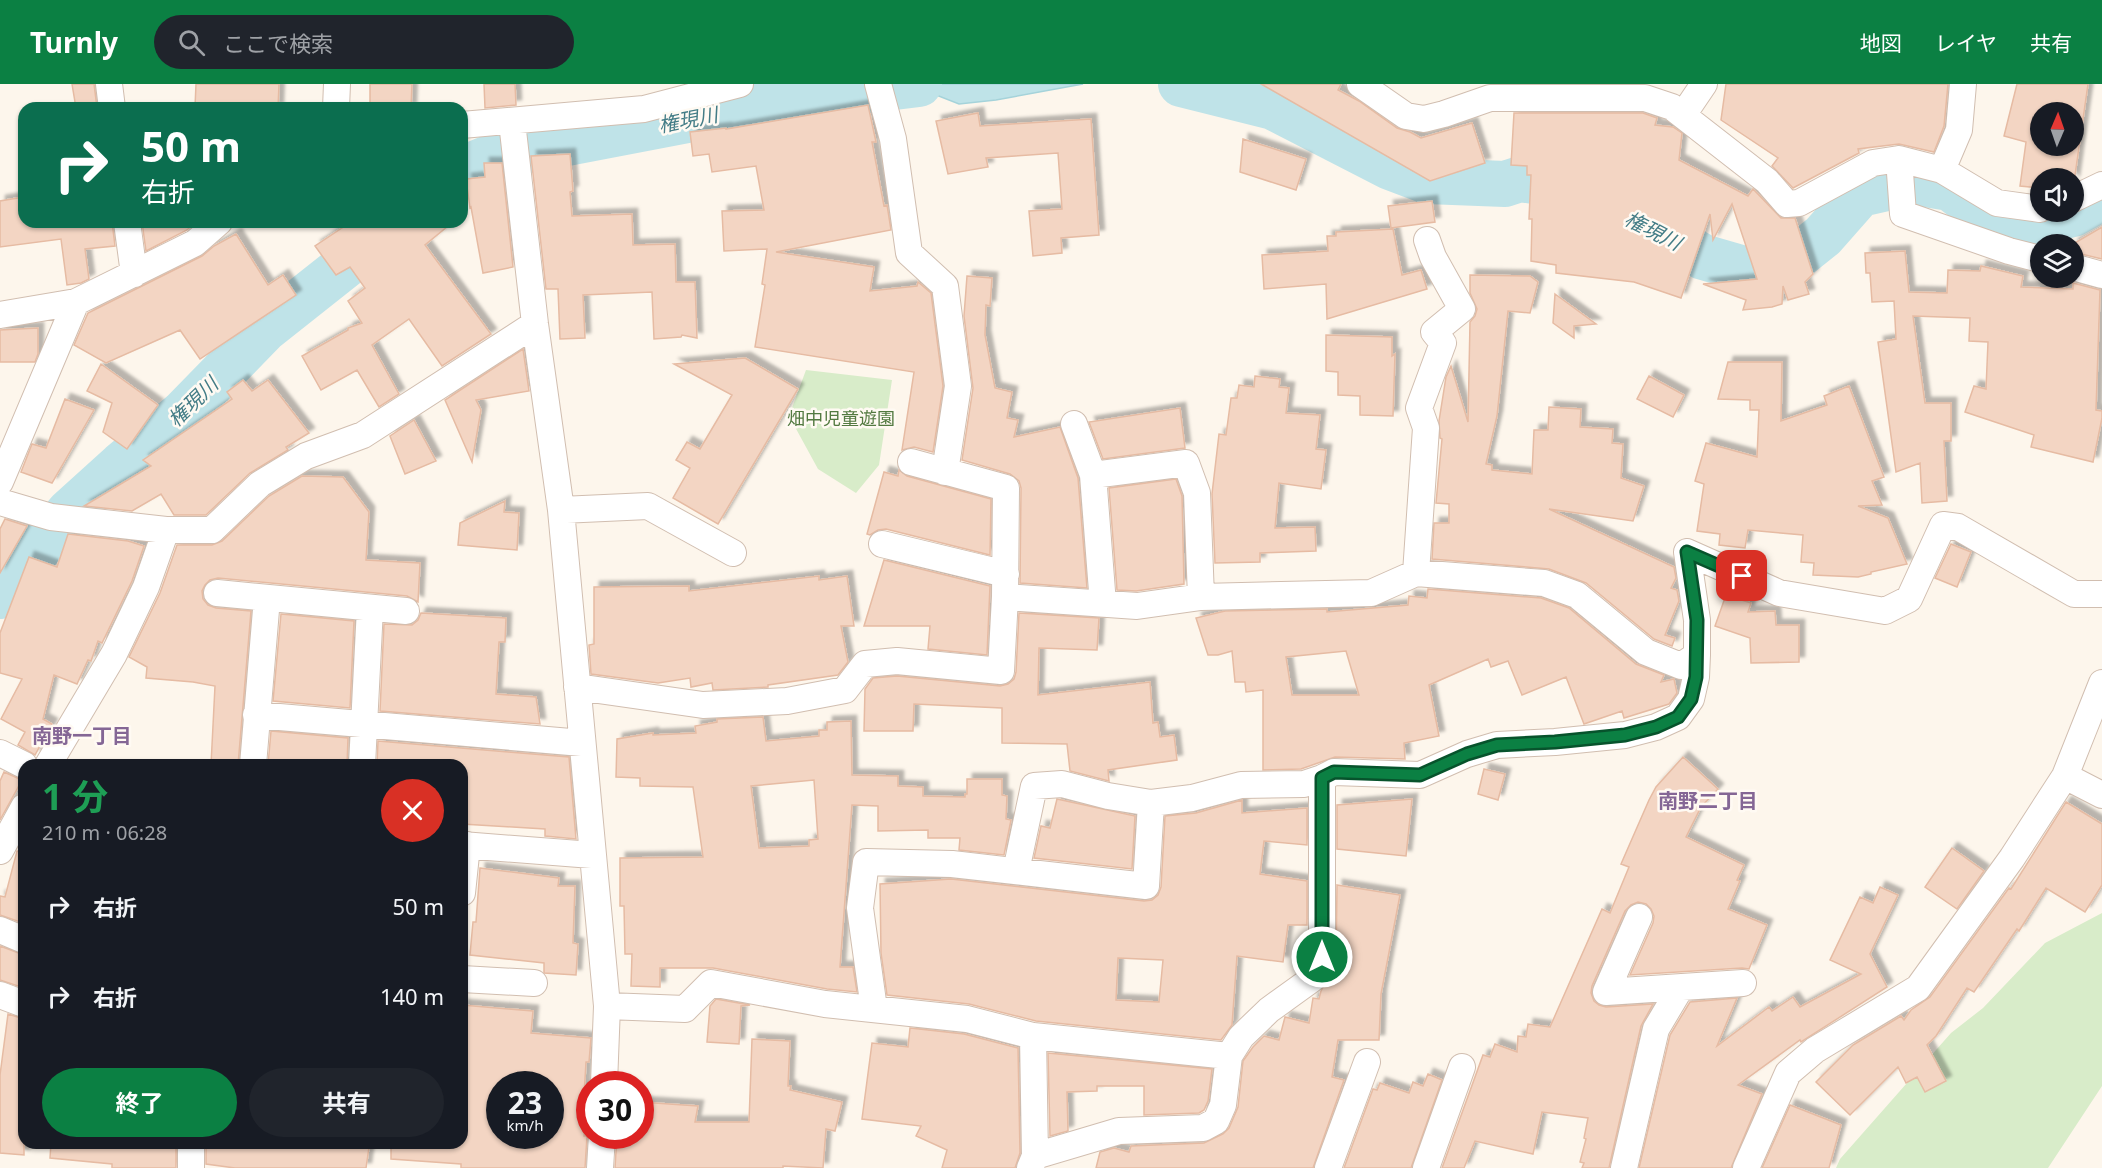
<!DOCTYPE html>
<html lang="ja">
<meta charset="utf-8">
<style>
:root{--surface:#171b24;--page:#20242c;--text:#f1f3f6;--muted:#9ea1a6;--accent:#0b8043}
body{margin:0;font-family:"Noto Sans","Noto Sans JP",sans-serif;background:var(--page);color:var(--text);height:100vh;display:flex;flex-direction:column;font-size:22px;white-space:nowrap}
*{box-sizing:border-box;margin:0}
p{font-size:20px;color:var(--muted)}
.icon{flex:none;width:33px;height:33px;fill:none;stroke:currentColor;stroke-width:2;stroke-linecap:round;stroke-linejoin:round}
.map{position:relative;flex:1;overflow:hidden}
.panel{position:absolute;left:18px;top:675px;width:450px;height:390px;display:flex;flex-direction:column;background:var(--surface);border-radius:18px;box-shadow:0 2px 4px #0004}
.panel>*{flex:none}
.hud{position:absolute;left:18px;top:18px;width:450px;height:126px;border-radius:18px;box-shadow:0 2px 4px #0004;background:#0b6e4f;color:#fff;overflow:hidden}
.needle{width:39px;rotate:2deg}
.buttons{position:absolute;left:2030px;top:18px;display:grid;gap:12px}
.buttons a{display:grid;place-items:center;width:54px;height:54px;border-radius:50%;background:var(--surface);box-shadow:0 2px 4px #0004;font-size:30px}
.speed{position:absolute;left:486px;top:987px;display:flex;gap:12px;font-size:30px;font-weight:700;text-align:center}
.speed>*{display:grid;place-content:center;width:78px;height:78px;border-radius:50%;background:var(--surface);box-shadow:0 2px 4px #0004;line-height:1}
.speed small{font-size:15px;font-weight:400}
.speed .limit{border:9px solid #d22;background:#fff;color:#111}
.pin{position:absolute;display:grid;place-items:center;width:51px;height:51px;color:#fff;margin:-26px;border-radius:12px;box-shadow:0 3px 9px #0006}
.me{position:absolute;width:66px;margin:-33px;rotate:0deg;stroke-linejoin:round;filter:drop-shadow(0 0 4px #0008)}
.turn{display:flex;align-items:center;gap:21px;height:126px;padding:0 24px;font-size:27px}
.turn .icon{width:78px;height:78px;stroke-width:2.5}
.turn b{display:block;font-size:42px;line-height:51px}
.round{display:grid;place-items:center;flex:none;width:63px;height:63px;border-radius:32px;background:var(--page)}
.overview{display:flex;align-items:center;justify-content:space-between;height:102px;padding:0 24px}
h1{font-size:36px;font-weight:700;line-height:45px;color:#1e9e55}
.action{display:flex;gap:12px;margin-top:auto;padding:12px 24px}
.action a{flex:1;height:69px;border-radius:36px;background:var(--accent);color:#fff;font-size:24px;font-weight:700;line-height:69px;text-align:center}
.action a+a{background:var(--page);color:var(--text)}
ul{padding:0;list-style:none}
li{display:flex;align-items:center;gap:18px;height:90px;padding:0 24px}
li div{flex:1}
li b{display:block;font-size:22px}
li em{font-style:normal}
header{display:flex;align-items:center;gap:36px;box-sizing:border-box;height:84px;padding:0 30px;background:var(--accent);color:#fff}
header strong{font-size:28px}
nav{display:flex;gap:33px;margin-inline-start:auto;font-size:21px}
.search{width:420px;height:54px;background:var(--page);display:flex;align-items:center;gap:15px;box-sizing:border-box;padding:0 21px;border-radius:33px;color:var(--muted);font-size:22px}
.map>svg:first-child{display:block}
.green{fill:#d8ecc9}
.water{fill:#bfe3e8;stroke:#a5d3da;stroke-width:1.5}
.lines{fill:none;stroke-linecap:round;stroke-linejoin:round}
.river{stroke:#bfe3e8;stroke-width:46}
.building{fill:#f3d5c3;stroke:#e6bba3;stroke-width:1.5;fill-rule:evenodd;filter:url(#shadow)}
.minor-casing{stroke:#d1beb0;stroke-width:28}
.minor{stroke:#fff;stroke-width:26}
.route-casing{stroke:#07532c;stroke-width:15}
.route{stroke:#0b8043;stroke-width:10}
.labels{text-anchor:middle;stroke-width:5;stroke-linejoin:round;paint-order:stroke}
.park-label{font-size:18px;fill:#537a41;stroke:#fffaf3}
.water-label{font-size:20px;font-style:italic;fill:#437c86;stroke:#fffaf3}
.neighbourhood-label{font-size:20px;font-weight:bold;fill:#846695;stroke:#fffaf3}
</style>
<header>
<strong>Turnly</strong>
<div class="search"><svg class="icon" aria-label="search" viewBox="0 0 24 24"><circle cx="10" cy="10" r="6"/><path d="M15 15l6 6"/></svg>ここで検索</div>
<nav><a>地図</a><a>レイヤ</a><a>共有</a></nav>
</header>
<div class="map">
<svg width="2102" height="1084" viewBox="0 0 2102 1084">
<defs>
<filter id="shadow"><feDropShadow dx="5.5" dy="-5.5" stdDeviation="1.5" flood-color="#0004"/></filter>
</defs>
<rect width="100%" height="100%" fill="#fdf6ec"/>
<path class="green" d="M806,286l86,10 -13,85 -23,28 -38,-24 -29,-53z
M2102,829v173l-54,82h-212l4,-9 111,-126 32,-25 62,-65z"/>
<path class="water" d="M930,0h153l-87,16 -37,4 -28,-11z"/>
<g class="lines">
<path class="river" d="M1181,0l92,23 117,60 37,14 78,3 15,-5 46,7 92,45 45,26 45,13 40,-6 35,-28 37,-42 53,-12 37,6 37,28 37,10 49,-12 29,-16
M462,89l10,-8 17,-7 308,-59 122,-15
M0,512l69,-84 52,-47 61,-51 83,-85 135,-107"/>
</g>
<path class="building" d="M72,0h22l3,24h-21z
M196,0h83l-1,24 -83,-1z
M370,0h42l-1,24h-41z
M484,0h31l1,21 -31,3z
M1261,0h80l-3,6 21,11 38,27 13,4 11,6 51,-15 13,40 -55,18z
M1726,0h222l-4,42 -10,26 -35,-8 -41,5 1,4 -66,35 -21,-22 6,-8 -57,-38z
M2017,0h71l-14,98 -1,-4h-33v10l-20,-2 6,-44 -22,-6zM2040,28h33v34h-33z
M868,21l8,37h-4l12,64 3,-1 4,25 -115,22 98,15 -4,24 47,-5 1,-4 13,11 12,93 -10,66 -19,-5 -12,3 12,-78 -159,-25 10,-62 -3,-1 5,-35 -43,2 -2,-40 42,-1 -8,-44 -44,6 -3,-18 -16,2 -3,-24 36,-4v1z
M978,29l2,13 111,-7 8,116 -38,3 1,15 -29,3 -4,-45 33,-2 -4,-56 -72,5 2,9 -40,7 -12,-53z
M1514,29h129l14,5 -2,7 18,2 9,6 -3,27 69,36 5,-7 28,29h14l18,56 -8,8 4,12 -21,6 -5,-14 -1,18 -10,3 -29,3 3,-10 -43,-16 54,-5 -25,-75 -19,36 -3,-26 -29,84 -47,-16 -78,-9v-8l-25,-4 1,-42h-3l2,-44h-4v-9l-16,-1z
M1243,55l63,20 -10,31 -56,-18z
M570,70l3,37 -3,1 2,24 60,-2 1,31 42,-1 1,38h19l2,56 -15,-3 -1,2 -27,2 -2,-47 -69,3 2,43 -25,1 -2,-50h-12l-15,-133z
M484,79h18l11,104 -30,6 -12,-66 -1,1 -4,-29 19,-2z
M24,113v25h88l3,24 -30,3 4,30 -8,4 -14,2 -6,-46 -61,8v-46z
M1432,117l3,21 -44,6 -3,-22z
M142,138h54l-9,8 -41,21z
M351,138h102l-28,23 66,89 -49,32 -33,-47 -37,26 27,49 -20,13 -22,-37 -36,20 -19,-34 46,-26v-2l14,-5 -14,-22 17,-13 -15,-21 -14,8 -21,-29z
M2102,143v32l-29,-7v-8z
M1393,145l9,46 19,-5 6,19 -100,30 -1,-35 -62,5 -2,-34 66,-4 -1,-15h9v-4z
M236,150l32,51 15,-10 13,20 -96,64 -20,-29 -74,33 -32,-18 14,-32 114,-57 12,-10z
M1905,167l4,41 38,1 1,-23 32,1 1,-5 42,10 -2,11 52,2v-6l27,7 -4,120 6,1v7l-9,44 -62,-15 3,-12 -69,-23 9,-26 12,3 2,-47 -19,-1 1,-23 -57,-2 12,87h26v38h-7l3,60 -25,2 -2,-40 -24,9 -18,-130 18,-3 -2,-38 -22,1 -2,-29h-4l-1,-20z
M1470,191l60,1 8,6 -8,31 -22,-2 -11,105 -11,48 6,1v5l40,4 2,-44h14l1,-23 32,2 -1,18 33,2 -1,14 11,1 -2,34 23,8 -11,35 -84,-12 125,58 2,11 -5,10 6,2 2,11 -14,34 10,3 -3,8 -18,-7 -68,-56 -37,-14 -117,-10 2,-36h15v-19l-13,-1 6,-64 -2,-1 -1,-17 7,-44 5,-11 17,56 2,-100 5,-6 2,-7 -7,-16z
M967,192l25,2 -2,28 -4,-1 -1,30 10,53 17,4 -5,26 11,2 -4,17 46,-10 18,51 9,110 -67,-5 1,-95 -2,-7 -9,-7 -48,-14 11,-72 -9,-72z
M1555,210l41,30 -22,2v12l-21,-15z
M38,244v26l-3,8h-35v-32z
M1326,251l66,2v19l3,-2 -2,62 -33,-1v-19l-22,-1v-23l-12,-1z
M523,265l6,42 -53,9 5,10 -9,52 -27,-62z
M745,274l53,31 -80,135 -45,-26 17,-30 -14,-8 11,-18 13,7 32,-54 -58,-31z
M1728,278h54l-1,59 46,-16 -3,-9 25,-10 35,91 -12,4 10,24 -24,1 30,12 19,46 -36,8v2l-13,3 -45,-2 1,-12 -13,-1 2,-27 -55,-5 -3,18 -26,-3 1,-11 -23,-3 7,-47 -9,-3 11,-38 51,14 2,-47h-9v-10l-32,-1z
M101,280l57,41 -31,44 -24,-17 9,-29 -25,-12z
M1255,292l25,3 -1,8 10,1 -3,25 34,2 -4,34 10,1 -5,39 -42,-6 -4,45 40,-1 1,24 -56,2v9l-45,1 -3,-69 7,-60 7,1 5,-37h6l2,-13 15,2z
M1649,292l35,19 -11,22 -36,-18z
M243,296l9,11 16,-11 41,53 -23,14 2,3 -38,23 -44,42h-32l-13,-21 -29,17 -48,-5 67,-40 -8,-6 89,-61 -5,-7z
M65,315l29,11 -42,73 -31,-11 11,-28 14,4z
M1180,324l5,40 -82,11 -14,-37z
M414,336l22,41 -31,13 -15,-38z
M899,386l8,6 84,23 -1,56 -104,-26 -8,1 -8,5 -3,-1 17,-62 14,4z
M302,392l41,1 26,35 -3,48 54,3 -2,39 -11,-6 -189,-18 -8,2 -5,5 -3,6 1,8 5,6 8,3 35,3 -13,154h-27l4,-79 -22,-4 -47,-4 1,-11 -18,-10 31,-64 17,-48h35l10,-4 47,-45z
M1176,395l6,17 2,88 -48,7 -19,-1 -8,-102z
M505,417l-1,11 15,1 -2,37 -59,-5 2,-22z
M5,435l22,7 -27,47v-44z
M68,450l60,7 16,5 -12,35 -30,62 -4,-2 -7,20 -3,-1 -11,24 -23,-9 -11,44 9,5 -17,31 -17,-10 7,-13 -24,-13 21,-40 -22,-6v-40l29,-76 28,10z
M1951,460l20,8 -14,35 -22,-9z
M884,476l106,26 -3,69 -59,-6 2,-23h-66z
M819,492v4l28,-4 7,50h-13l7,36 -10,13 -70,10v2l-55,3 -1,-7 -21,4 -1,-9 -32,5 -67,-9 -2,-29 5,-1v-57l95,-1v5z
M1428,505l113,9 28,10 67,56 28,11 -3,7 13,-3 3,14 -8,11 -45,14 -2,-7 -38,13 -18,-47 -44,18 -14,-34 -17,6 -3,-8 -59,26 10,51 -35,7 1,16 -70,-2 -34,12 -38,1v-80l-17,2 -1,-10h-10l-3,-31 -14,4h-10l-12,-37 29,-7 102,-2v3l81,-7 1,-9 18,2zM1346,567l13,44h-67l-6,-38z
M1726,511l25,8 -3,9 27,-1 1,14h23v37l-48,1 -1,-25 -35,-12z
M421,529l85,5 -1,24h-6l-3,52 40,3 4,27 -160,-13 4,-87 28,1 6,-5z
M1019,529l80,5 -2,32 -58,-2 -1,47 112,-13 3,41 5,-1 2,15 14,-2 3,25 -69,10 1,11 -39,-10 -3,-27 -65,-1v-35l-88,-4 -1,27h-49l1,-42 8,-11 24,-2 103,10 8,-2 6,-5 2,-7z
M281,530l73,7 -4,87 -77,-7z
M763,633l3,24 53,-5v-6h8v-8l24,-1 1,54 46,1v10l25,1v9l42,1v-3h2v-15h35v16l5,1 -1,23 5,1 -7,35 -45,-5 1,-12h-32v-8l-50,1v-25l-26,-1 -12,162h13l4,25 -30,-3 -114,-21h-53v19l-29,-1 1,-32h-7l-1,-48h-4v-48l83,-1 -10,-70 -53,-1v-8l-24,-1 1,-38 36,-6v2l43,-2 -1,-7 22,-4v-3zM814,696l4,59 -9,1v6l-50,2 -8,-62z
M271,647l77,7 -1,27h-79z
M378,657l191,16 7,82 -31,-3v-7l-83,-5v-59h-85z
M1683,673l35,32 -17,18 -15,30 58,28 -7,15 3,1 -12,28 39,16 -18,44 -7,-1 -112,7 23,-52 1,-7 -3,-7 -5,-5 -8,-2 -7,3 -6,6 -33,75 -1,7 3,8 5,4 7,2 47,-3 -12,22 -32,142h-27l2,-5 -4,-1 6,-23 -2,-1 4,-20 -46,-6 -9,42 -58,-13 -11,27h-22l41,-113 7,2 5,-13 22,8 1,-16 8,1 2,-13 22,3 52,-118 8,4 19,-46 -8,-3 28,-64 7,-13z
M1484,685l21,5 -7,26 -20,-6z
M4,688l18,8 -22,40v-39z
M1057,715l78,17 -3,53 -98,-11 7,-32 9,2z
M1412,715l-6,57 -69,-7v-44z
M1242,716v13l65,-5v37l-43,-4 -4,33 47,7v44h-19l-5,37 -46,-6 -5,69 -11,15 -185,-19 -67,-17 -82,-9 -6,-42 -1,-69 71,-5 193,22 8,-1 6,-5 3,-8 4,-71 31,-3zM1118,874l45,2 -4,42 -43,-2z
M2066,718l36,22v61l-17,27 -39,-24 -27,43 -2,-2 -43,63 -7,-4 -31,48 -9,9 19,36 -21,11 -8,-15 -11,6 -8,-16 -48,48 -34,-33 37,-37 48,-29 3,4 7,-10 19,-13 79,-109 2,1z
M1952,764l32,23 -27,38 -32,-22z
M17,767l7,1 -1,71 -23,-8v-19l5,1z
M480,784l79,10 -1,8h17l-2,57 5,1 -2,31 -32,-2v-10l-74,-8 3,-33h3z
M1337,801l63,10 -19,99 -2,46h-41l-6,37 12,3 -31,88h-217l4,-16 14,-4 15,4 2,-6 73,-3 19,-9 6,-6 9,-21 5,-46 10,-14 11,-11 15,4 6,-23 24,6 4,-25 6,1 2,-8 15,-28z
M1880,803l18,8 -28,59 17,33 -86,55 -1,-2 -62,45 24,9 -31,74h-92l31,-133 20,-33 47,-4 -20,48 52,-39 3,4 21,-14 7,10 61,-33 -31,-14 30,-63 13,6z
M0,862l24,9v33l-24,-8z
M716,915l34,6 -9,1 -2,38 -32,-2 3,-36z
M462,921l71,6 -2,22 60,5 -2,24h-3l-3,51h3l-2,23h3l-2,32h-124v-4l-70,-5v-16h71zM500,1000h50v3h4l-4,49h-50z
M8,930l16,5v136l-24,-2v-78z
M910,944l54,6 54,14 2,105 -5,15h-73l5,-18 -31,-14 5,-10 -59,-7 10,-76 36,4z
M752,955l38,2 -2,45h3l-1,4 52,12 -7,29 -9,-2 -3,39 -40,-2v2h-168l2,-32h23v-34l58,4 -3,16h54z
M1048,969l164,16 -4,32 -4,9 -5,3 -55,2v-29h-47v5l-30,1 1,39 -18,5z
M1428,990l14,6 -31,88h-67l29,-79 4,1 3,-7 29,10 4,-11 10,4z
M1790,1021l51,20 -12,43h-67z
M51,1059h125v25h-64v-4l-62,-6z
M206,1059h123l40,4 -3,21h-131l-29,-4z"/>
<g class="lines">
<g class="minor-casing">
<path id="minor" d="M109,0l3,24
M878,0l15,55 16,114 36,33 13,100 -13,86
M1360,0l46,32 18,3 20,-5 46,-16h155l27,9 95,74 20,23 12,-1 74,-40 26,-4 43,11 17,-40 4,-46
M336,24l1,-24
M1683,31l21,-31
M512,38l23,202 26,186 46,496 -3,78
M462,41l182,-16 96,-25
M1899,75l4,55 106,37 31,8
M1942,86l55,33 43,6
M2073,115l29,-14
M127,138l7,52
M2073,183l29,8
M0,231l76,-13 119,-59 24,-21
M1074,340l19,51 10,129
M911,378l95,26 -1,109
M1093,391l93,-12 11,30 4,104
M0,398l76,-180
M0,418l51,15 115,13
M561,426l87,-4 85,47
M882,460l124,30
M1687,468l92,41 106,18 24,-12 34,-74 15,2 116,67h28
M1416,489l10,-145 -7,-20 24,-65 -9,-11 28,-23 -29,-52 -6,-17
M217,509l189,18
M577,603l126,18 84,-4 58,-11 20,-26 32,-3 104,10 4,-74 132,9 64,-9 170,-4 45,-20 128,10 33,12 69,57 35,14 16,-11v-35l-10,-68
M256,631l326,28
M0,669l24,12
M48,681l66,-111 32,-67 20,-57h46l48,-46 46,-28 57,-21 172,-111
M253,681l14,-167
M362,681l8,-157
M2065,692l37,19
M462,761l130,10
M0,767l24,-44
M1016,787l18,-85 28,-2 46,12 43,7 41,-5 49,-13 63,-1 18,-6 12,-6 86,3 47,-21 30,-9 58,-3 70,-7 31,-8 22,-10 13,-18 5,-22 1,-22
M462,809l5,-48
M1639,833l-33,75 137,-9
M0,846l24,10
M462,895l72,4
M0,911l24,9
M607,922l78,3 26,-26 114,21 142,15 66,17 196,20
M874,925l-14,-101 6,-46 86,2 194,22 5,-83
M1033,952l2,120
M191,1059v25
M600,1084l2,-32
M1030,1084l5,-12 84,-25 84,-3 13,-7 7,-16 6,-49 12,-19 28,-27 43,-31 10,-22v-179
M1328,1084l39,-106
M1426,1084l36,-101
M1624,1084l32,-139 25,-42
M1746,1084l42,-95 27,-23 103,-62 94,-130 53,-82 37,-93"/>
</g>
<use href="#minor" class="minor"/>
</g>
<g class="lines">
<g class="route-casing">
<path id="route" d="M1322,873v-179l12,-6 86,3 47,-21 30,-9 58,-3 70,-7 31,-8 22,-10 13,-18 5,-22 1,-57 -10,-68 55,24"/>
</g>
<use href="#route" class="route"/>
</g>
<g class="labels">
<g class="park-label">
<text x="841" y="341">畑中児童遊園</text>
</g>
<g class="water-label">
<text transform="translate(688 36) rotate(-11)" y="7">権現川</text>
<text transform="translate(1653 147) rotate(27)" y="7">権現川</text>
<text transform="translate(193 318) rotate(-44)" y="7">権現川</text>
</g>
<g class="neighbourhood-label">
<text x="82" y="659">南野一丁目</text>
<text x="1708" y="724">南野二丁目</text>
</g>
</g>
</svg>
<div class="buttons">
<a><svg class="needle" viewBox="-14 -14 28 28"><path d="M0-13l5 13h-10z" fill="#e53935"/><path d="M0 13l5-13h-10z" fill="#9ea1a6"/></svg></a>
<a><svg class="icon" aria-label="sound" viewBox="0 0 24 24"><path d="M4 9h4l5-4v14l-5-4H4zM17 9q2 3 0 6"/></svg></a>
<a><svg class="icon" aria-label="layers" viewBox="0 0 24 24"><path d="M12 4l9 5-9 5-9-5zM3 14l9 5 9-5"/></svg></a>
</div>
<div class="speed"><div>23<small>km/h</small></div><div class="limit">30</div></div>
<div class="pin" style="left:1742px;top:492px;background:#d93025"><svg class="icon" aria-label="arrive" viewBox="0 0 24 24"><path d="M6 21V4h12l-3 4 3 4H6"/></svg></div>
<svg class="me" style="left:1322px;top:873px" viewBox="-20 -20 40 40"><circle r="17" fill="#0b8043" stroke="#fff" stroke-width="3"/><path d="M0-11L8 9 0 5-8 9z" fill="#fff"/></svg>
<div class="hud">
<div class="turn"><svg class="icon" aria-label="right" viewBox="0 0 24 24"><path d="M7 20v-9h11M14 6l5 5-5 5"/></svg><div><b>50 m</b>右折</div></div>
</div>
<section class="panel">
<div class="overview"><div><h1>1 分</h1><p>210 m · 06:28</p></div><a class="round" style="background:#d93025;color:#fff"><svg class="icon" aria-label="close" viewBox="0 0 24 24"><path d="M6 6l12 12M18 6L6 18"/></svg></a></div>
<ul>
<li><svg class="icon" aria-label="right" viewBox="0 0 24 24"><path d="M7 20v-9h11M14 6l5 5-5 5"/></svg><div><b>右折</b></div><em>50 m</em></li>
<li><svg class="icon" aria-label="right" viewBox="0 0 24 24"><path d="M7 20v-9h11M14 6l5 5-5 5"/></svg><div><b>右折</b></div><em>140 m</em></li>
</ul>
<div class="action"><a>終了</a><a>共有</a></div>
</section>
</div>
